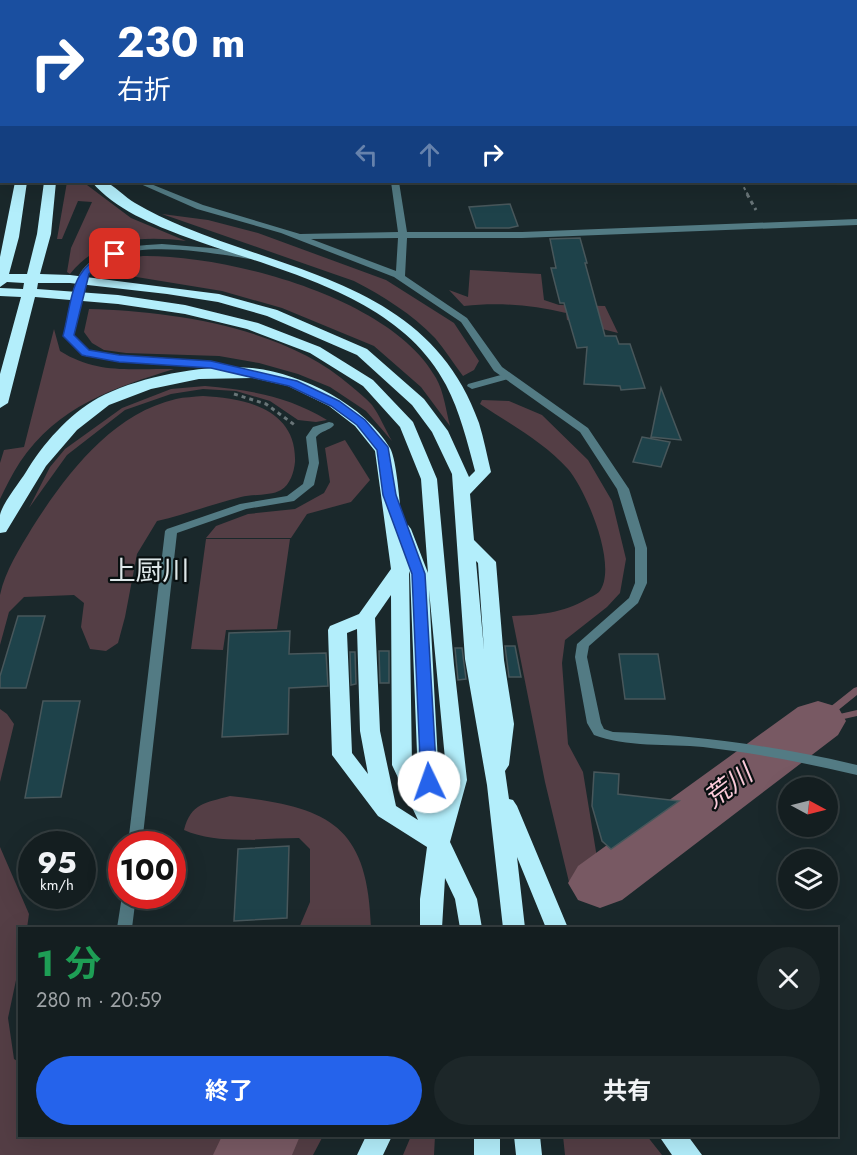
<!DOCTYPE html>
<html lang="ja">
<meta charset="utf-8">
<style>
:root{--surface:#141e20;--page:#1d2729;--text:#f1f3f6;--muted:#9da2a5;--line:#333c3e;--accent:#2563eb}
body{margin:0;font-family:Jost,"Noto Sans JP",sans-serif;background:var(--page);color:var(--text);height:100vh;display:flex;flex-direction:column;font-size:22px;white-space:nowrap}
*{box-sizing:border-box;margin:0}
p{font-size:20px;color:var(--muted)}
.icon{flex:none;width:33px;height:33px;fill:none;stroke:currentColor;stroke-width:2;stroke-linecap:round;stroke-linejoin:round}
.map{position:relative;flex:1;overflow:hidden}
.sheet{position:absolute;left:18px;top:927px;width:820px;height:210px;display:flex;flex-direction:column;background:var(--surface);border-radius:0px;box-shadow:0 6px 24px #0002,0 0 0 2px var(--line)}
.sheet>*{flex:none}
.guide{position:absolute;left:0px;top:0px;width:858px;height:183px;box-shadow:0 6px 24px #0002,0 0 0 2px var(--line);background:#1a4fa0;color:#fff;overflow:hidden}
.needle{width:39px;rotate:97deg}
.fabs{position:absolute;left:778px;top:777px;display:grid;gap:12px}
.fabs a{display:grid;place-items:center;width:60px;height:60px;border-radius:50%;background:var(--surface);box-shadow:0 6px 24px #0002,0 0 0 2px var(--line);font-size:30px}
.speed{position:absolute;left:18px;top:831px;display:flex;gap:12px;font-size:30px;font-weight:700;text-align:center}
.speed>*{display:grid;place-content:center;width:78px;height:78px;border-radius:50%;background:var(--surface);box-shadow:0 6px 24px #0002,0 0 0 2px var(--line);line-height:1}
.speed small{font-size:15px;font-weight:400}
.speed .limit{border:9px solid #d22;background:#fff;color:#111}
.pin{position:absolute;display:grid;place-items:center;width:51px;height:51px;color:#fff;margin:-26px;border-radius:12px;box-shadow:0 3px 9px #0006}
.me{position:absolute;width:66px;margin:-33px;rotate:357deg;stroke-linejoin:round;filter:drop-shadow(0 0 4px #0008)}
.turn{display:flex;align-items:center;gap:21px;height:126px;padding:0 18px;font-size:27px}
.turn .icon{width:78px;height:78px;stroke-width:2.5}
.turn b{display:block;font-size:42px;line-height:51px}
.lanes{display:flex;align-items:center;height:57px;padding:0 18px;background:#0003;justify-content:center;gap:30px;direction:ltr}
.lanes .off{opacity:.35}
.round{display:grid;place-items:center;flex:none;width:63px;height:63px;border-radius:32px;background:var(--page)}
.head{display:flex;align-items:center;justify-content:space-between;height:102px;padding:0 18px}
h1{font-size:36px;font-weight:700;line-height:45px;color:#1e9e55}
.cta{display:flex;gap:12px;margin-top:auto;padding:12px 18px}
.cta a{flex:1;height:69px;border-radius:36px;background:var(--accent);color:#fff;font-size:24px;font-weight:700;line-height:69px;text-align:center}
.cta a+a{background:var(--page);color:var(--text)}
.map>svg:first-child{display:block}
.green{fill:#543e45}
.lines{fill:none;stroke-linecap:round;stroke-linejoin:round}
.stream{fill:#785963;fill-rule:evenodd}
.river{fill:#785963;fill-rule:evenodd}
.building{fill:#1e424a;stroke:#48575b;stroke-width:1.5}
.path-far1{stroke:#697578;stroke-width:2;stroke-dasharray:3 3;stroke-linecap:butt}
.path{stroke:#697578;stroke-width:3;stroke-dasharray:4 4;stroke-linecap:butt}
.lane{fill:#537b84;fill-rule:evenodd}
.street{fill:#537b84;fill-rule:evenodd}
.highway{fill:#b3eefb;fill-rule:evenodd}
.route{fill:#2563eb;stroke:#184099;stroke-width:1.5}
.labels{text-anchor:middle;stroke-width:4.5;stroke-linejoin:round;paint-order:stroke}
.water-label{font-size:26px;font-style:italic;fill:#fbcad9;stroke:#091011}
.quarter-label{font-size:27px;fill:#dee7e9;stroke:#091011}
</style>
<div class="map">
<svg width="857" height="1155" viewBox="0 0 857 1155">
<rect width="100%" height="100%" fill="#1a282b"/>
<path class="green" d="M67,182h16l48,36 55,23c-42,-5 -87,-4 -116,33l-3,-2 4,-24 21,-46 -14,-1 -16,38h-5z
M162,214l46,6 50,13 128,47 68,43 25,38 -5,9 -11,6c-9,-12 -18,-26 -28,-38 -23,-24 -52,-42 -81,-57z
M143,256c86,-1 249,42 293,122 8,14 10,33 14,48l-29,-39 -47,-41 -92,-38 -60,-17 -116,-19 -3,-5 19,-8z
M470,270l71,4 3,26 15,5 46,1 13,27 -51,-13 -1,-7c-35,-8 -67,-11 -102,-7l-15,-16 19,7z
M89,309c84,2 197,19 262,77 7,6 15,12 21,19 8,11 13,24 20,36l-26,-30 -36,-24 -32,-13 -39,-11 -40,-7 -93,-3 -22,-3 -12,-7 -8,-11z
M54,329l6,22c38,24 71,17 114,18 -61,19 -116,37 -154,93 -8,12 -14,25 -20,37v-36l4,-13 20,-3z
M205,386c44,4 83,10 122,34l-11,2 -18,-2 -28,-19 -34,-10 -33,-2 -32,5 -46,16 -58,45 -38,53 21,-41 15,-18 57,-41 49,-19z
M203,396c42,2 94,13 92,66 -1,10 -5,23 -14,28 -10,6 -29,4 -40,7 -29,7 -56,18 -84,24l-20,33 -12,63 -7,26 -12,8 -16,-2 -9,-22 3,-24 -10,-8 -50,2 -15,15 -9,33c0,-16 0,-35 0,-50 5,-24 20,-47 32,-67 33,-52 79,-114 144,-129 8,-2 18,-2 27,-3z
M482,400l27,1 33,14 46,45 24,41 14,58 -6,34 -13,14 -42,33 -3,23 6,81 15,28 16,98 -30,12 -24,-100 -33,-166c27,-1 51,-3 75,-17 3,-2 9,-4 12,-7 20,-25 -13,-102 -31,-123 -24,-27 -58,-45 -88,-65z
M345,440l25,40 -19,22 -44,12 -16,24h-85l10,-12 32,-12 47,-5 29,-16 6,-11 -5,-34z
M206,539h84l-13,90 -51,1 -3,20 -32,-1z
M0,709l7,5 7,10 -14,58z
M230,796c96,11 138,26 141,132h-72l11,-26v-53l-11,-11c-37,0 -81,7 -115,-8 7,-27 21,-27 46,-34z
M0,847l29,67 -2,14h-7l-1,38 -11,52 6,41 5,3 1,74h303l-10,19h-313z
M411,1136h24l-1,19h-31z
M563,1136h84l15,19h-97z"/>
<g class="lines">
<path class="stream" d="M857,687v8l-26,21 26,-6v6l-35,8 -7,-1 -2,-2 2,-2 39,-31z"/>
<path class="river" d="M818,701l20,6 8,14 -8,14 -216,165 -22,8 -22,-8 -10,-17 10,-17 220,-159z
M222,1136h78l-8,19h-79z"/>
</g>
<path class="building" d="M510,204l8,22 -9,2h-33l-7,-21z
M580,238l7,25h-2l20,73h11l3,8h11l15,44 -24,2 -1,-4 -36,-2 3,-37 -10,1 -13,-45h-4l-9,-35h5l-6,-29z
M661,388l20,52 -30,-3z
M642,437l28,5 -9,25 -28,-5z
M18,616h27l-19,72h-26v-12z
M290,631l-1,23 37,-1 2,33 -39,2 -1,46 -66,3 7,-104z
M505,646h10l6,31h-12z
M455,648h7l4,31 -8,1z
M379,651h10v32h-9z
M350,652h5l1,32 -5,1z
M619,654h39l7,45h-40z
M43,701h37l-19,96 -36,1z
M594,772l25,2 -1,20 61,7 -68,48 -9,-8 -10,-35z
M289,846l-2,72 -53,3 4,-72z"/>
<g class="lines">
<path class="path-far1" d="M741,182l7,13"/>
<path class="path" d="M747,194l9,16
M234,394l32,10 30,22"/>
<path class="lane" d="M124,0h7l-9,2z
M162,244l49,4 39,5 5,3 -5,3c-39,-6 -139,-26 -162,18 -9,17 -10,40 -14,58l15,16 30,5 92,6 33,7v4l-33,-5 -92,-6 -33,-6 -4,-1 -18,-19c4,-19 6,-42 14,-59 15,-30 56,-31 84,-33z
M508,373l5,3 -1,2 -40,11 -5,-3 1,-2z
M329,422l4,1 1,2c-5,6 -12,5 -18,12l3,26 -5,22 -20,16 -48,8 -69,24 -35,311h-14l37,-313 2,-2 73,-25 47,-8 16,-12 6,-21 -3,-26 7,-10z
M122,896h14l-4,32h-15z"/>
<path class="street" d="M1,0h7l1,2h-7z
M371,0h6v2h-6z
M136,182h10l57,23 97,29 98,-2 -7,-50h8l8,50h115l335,-13v6l-335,13h-115l-2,38 62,42 35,49 86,61 41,61 18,59v35l-9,20 -49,43 -2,11 14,66 3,6 9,3c83,3 163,14 244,33v10c-51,-12 -102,-22 -154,-28 -33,-3 -79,0 -109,-12l-7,-12 -12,-66 2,-13 52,-46 6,-15v-35l-18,-59 -37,-57 -86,-61 -33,-49 -67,-45 -113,-44 -84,-24zM398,238l-2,33 -85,-32z"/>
<path class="highway" d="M0,20h2v8h-2z
M0,68h2v9h-2z
M15,182h12l-8,55 -10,37h18l10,-40 7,-52h12l-5,52 -11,40 30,1 149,19 58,16 90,39 57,50 24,32 21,46 6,-6c-8,-30 -15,-59 -29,-86 -48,-92 -172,-115 -260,-148 -32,-12 -72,-28 -94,-55 3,0 10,-2 13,0 8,2 21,16 30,21 15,9 32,17 49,24 114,47 248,61 295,196 5,16 8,33 12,49l-21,22 4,46 22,22 8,98 10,64 -5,41 -4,6 4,28 4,1 4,6 51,122h-22l-29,-71 8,71h-22l-16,-143 -22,-126 -13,-185 -20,-42 -20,-27 -55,-50 -90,-39 -49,-14 -51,-8 -97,-11h-32l-1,6 81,6 67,10 73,18 62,24 53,33 40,42 24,57 17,186 13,115 -17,62 27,57 5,29h-22l-5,-29 -10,-21 -3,50h-22v-29l7,-52 -49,-31 -46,-61 -4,-125 2,-4 29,-12 32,-45 -16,-118 -20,-25 -26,-20 -41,-20 -35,-8 -54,1 -48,10 -42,16 -32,25 -31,36 -40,66 -6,1c0,-5 0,-12 0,-18 2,-11 19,-32 26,-43 16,-27 43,-58 72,-74 41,-22 108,-34 154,-30 49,5 113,37 138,80 7,12 10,59 12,76l6,1 3,4 17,44 -7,-94 -21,-52 -37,-41 -53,-33 -63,-24 -62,-15 -67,-10 -83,-7 -27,106 -8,5v-34l21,-77 -21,-1v-8l23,1 1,-6 -17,-1 -7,5v-30zM476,561l2,2 6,87zM409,571l1,3 8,204 -6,-13zM429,590l18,190 -5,16 -3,-14zM391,595l1,170 26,55 -22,-14 -16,-75 -5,-113zM357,629l3,102 8,43 -16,-21 -5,-120z
M366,1136h26l-9,19h-26z
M474,1136h26v19h-26z
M514,1136h26l2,19h-26z
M659,1136h29l14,19h-30z"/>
</g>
<path class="route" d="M115,251l3,1v4l-15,6 -14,12 -15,61 15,15 30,5 92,6 86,20 42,20 26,19 23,27 8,48 29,79 12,208 -2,4h-12l-2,-4 -9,-208 -29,-79 -6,-45 -20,-25 -26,-19 -42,-20 -78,-18 -92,-6 -33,-6 -4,-1 -19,-19c10,-39 7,-73 52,-85z"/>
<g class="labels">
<g class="water-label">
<text transform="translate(728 786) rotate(-37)" y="9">荒川</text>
</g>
<g class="quarter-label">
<text x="149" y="580">上厨川</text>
</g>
</g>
</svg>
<div class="fabs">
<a><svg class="needle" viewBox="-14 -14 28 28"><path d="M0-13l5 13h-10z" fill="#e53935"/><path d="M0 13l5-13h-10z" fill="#9da2a5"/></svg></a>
<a><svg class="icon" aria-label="layers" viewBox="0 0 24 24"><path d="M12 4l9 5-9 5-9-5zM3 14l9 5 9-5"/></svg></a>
</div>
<div class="speed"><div>95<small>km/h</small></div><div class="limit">100</div></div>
<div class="pin" style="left:115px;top:254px;background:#d93025"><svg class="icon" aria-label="arrive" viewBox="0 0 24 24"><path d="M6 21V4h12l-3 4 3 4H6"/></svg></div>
<svg class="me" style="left:429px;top:782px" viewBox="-20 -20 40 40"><circle r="19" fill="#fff"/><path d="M0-13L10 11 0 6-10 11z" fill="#2563eb"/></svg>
<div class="guide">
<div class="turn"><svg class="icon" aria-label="right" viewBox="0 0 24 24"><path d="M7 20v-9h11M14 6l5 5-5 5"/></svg><div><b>230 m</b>右折</div></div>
<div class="lanes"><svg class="icon off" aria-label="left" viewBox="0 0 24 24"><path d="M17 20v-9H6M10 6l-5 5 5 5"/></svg><svg class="icon off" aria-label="ahead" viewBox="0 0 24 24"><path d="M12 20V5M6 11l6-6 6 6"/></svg><svg class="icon" aria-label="right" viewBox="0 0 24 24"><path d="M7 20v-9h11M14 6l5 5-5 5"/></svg></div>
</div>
<section class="sheet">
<div class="head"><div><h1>1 分</h1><p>280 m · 20:59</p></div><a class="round"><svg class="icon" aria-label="close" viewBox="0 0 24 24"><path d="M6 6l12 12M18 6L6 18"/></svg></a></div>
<div class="cta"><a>終了</a><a>共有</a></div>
</section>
</div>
